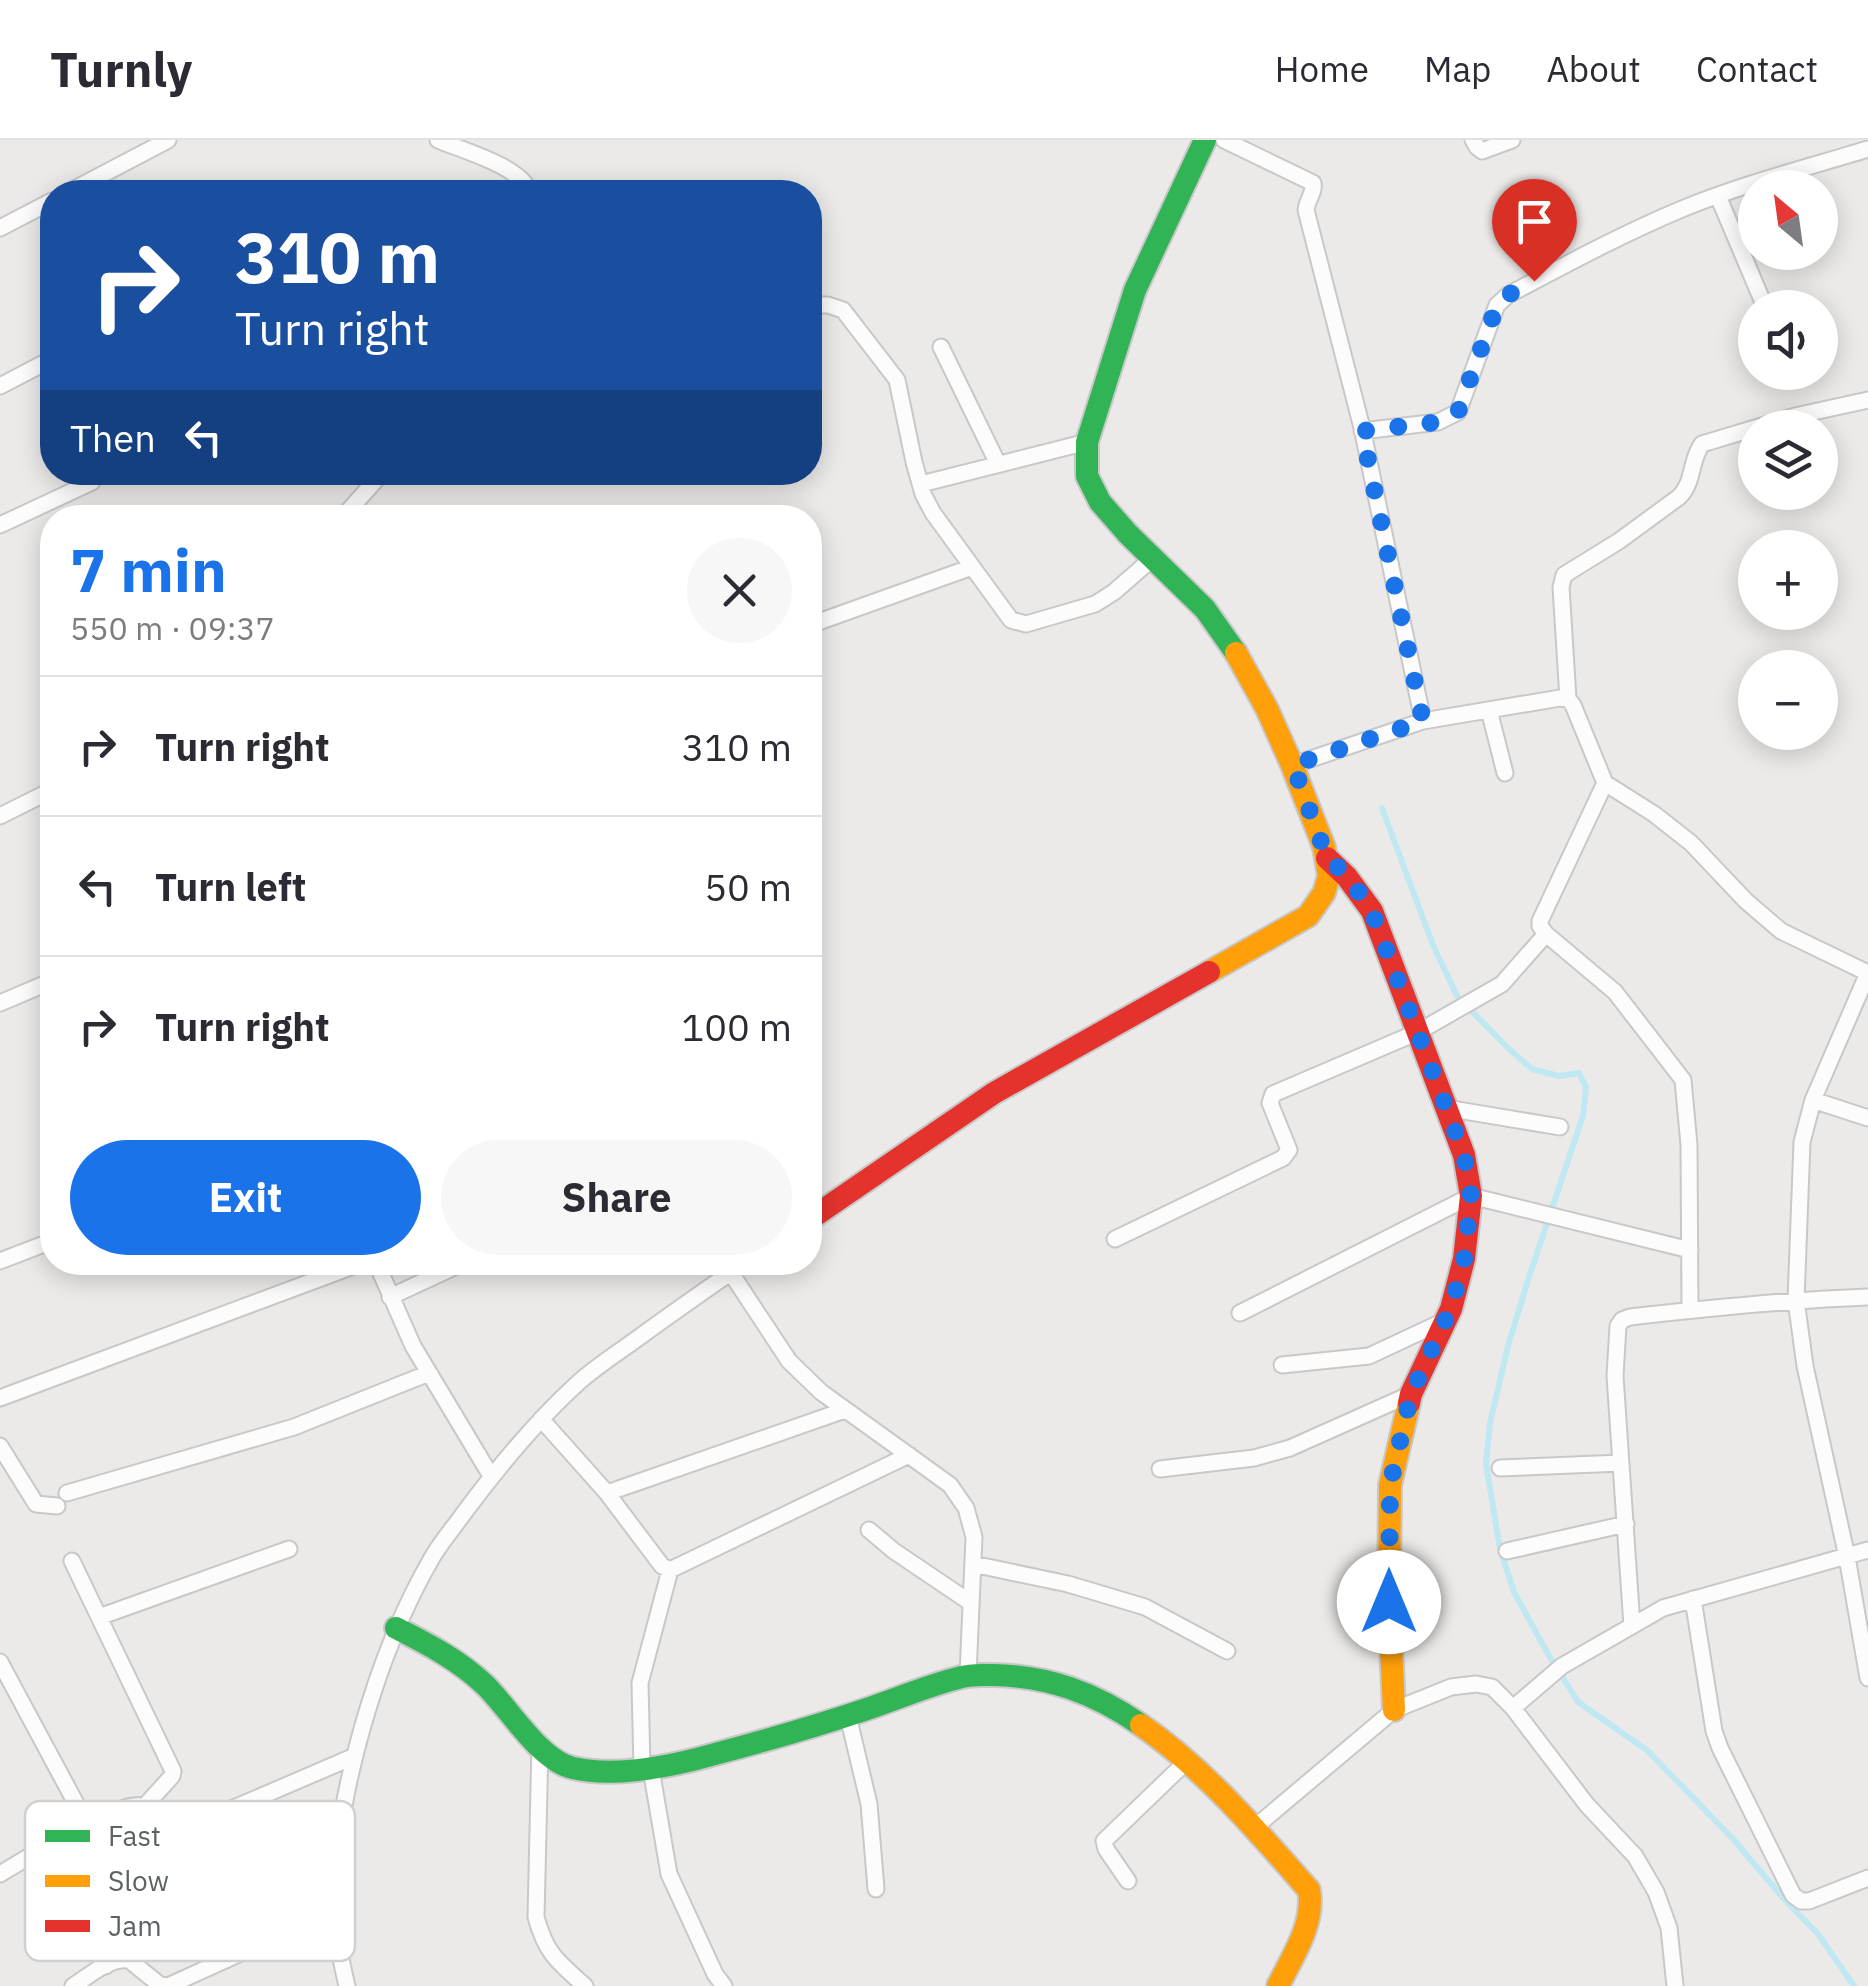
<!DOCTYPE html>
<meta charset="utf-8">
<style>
:root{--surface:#fff;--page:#f7f7f7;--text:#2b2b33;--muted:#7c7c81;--line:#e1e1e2;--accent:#1a73e8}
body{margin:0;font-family:"IBM Plex Sans",sans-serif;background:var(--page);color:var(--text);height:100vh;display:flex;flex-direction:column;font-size:38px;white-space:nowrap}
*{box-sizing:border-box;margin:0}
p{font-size:32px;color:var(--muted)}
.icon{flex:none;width:55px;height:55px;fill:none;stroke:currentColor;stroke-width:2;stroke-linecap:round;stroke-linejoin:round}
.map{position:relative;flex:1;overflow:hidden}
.sheet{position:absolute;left:40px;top:365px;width:782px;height:770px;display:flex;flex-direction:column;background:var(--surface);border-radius:40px;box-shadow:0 5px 25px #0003}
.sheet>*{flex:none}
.hud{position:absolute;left:40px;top:40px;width:782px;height:305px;border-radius:40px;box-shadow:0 5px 25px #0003;background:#1a4fa0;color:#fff;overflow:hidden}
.needle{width:65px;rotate:331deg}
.tools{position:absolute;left:1738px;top:30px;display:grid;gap:20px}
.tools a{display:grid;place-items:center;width:100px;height:100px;border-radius:50%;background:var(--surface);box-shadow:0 5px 25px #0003;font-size:50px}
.pin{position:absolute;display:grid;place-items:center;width:85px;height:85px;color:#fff;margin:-102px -42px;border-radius:50% 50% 50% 0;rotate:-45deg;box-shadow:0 0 10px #0007}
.pin .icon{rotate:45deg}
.me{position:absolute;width:110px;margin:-55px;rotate:0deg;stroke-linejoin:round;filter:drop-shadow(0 0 8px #0008)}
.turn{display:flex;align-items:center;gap:35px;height:210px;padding:0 30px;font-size:45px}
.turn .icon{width:130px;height:130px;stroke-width:2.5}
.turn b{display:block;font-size:70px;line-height:85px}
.then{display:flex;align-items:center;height:95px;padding:0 30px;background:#0003;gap:20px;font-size:38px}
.round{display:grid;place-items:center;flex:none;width:105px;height:105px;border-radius:52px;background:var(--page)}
.overview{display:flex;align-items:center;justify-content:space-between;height:170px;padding:0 30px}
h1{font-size:60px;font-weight:700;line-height:75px;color:var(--accent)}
.primary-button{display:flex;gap:20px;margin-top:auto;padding:20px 30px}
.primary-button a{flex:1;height:115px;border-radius:60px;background:var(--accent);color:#fff;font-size:40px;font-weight:700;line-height:115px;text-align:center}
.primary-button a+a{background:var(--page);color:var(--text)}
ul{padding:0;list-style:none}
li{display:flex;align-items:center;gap:30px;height:140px;padding:0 30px;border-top:2px solid var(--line)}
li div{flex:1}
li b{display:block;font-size:38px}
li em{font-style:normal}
header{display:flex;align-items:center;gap:60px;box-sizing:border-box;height:140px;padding:0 50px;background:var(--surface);border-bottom:2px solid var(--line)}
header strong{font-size:48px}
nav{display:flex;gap:55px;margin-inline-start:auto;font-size:35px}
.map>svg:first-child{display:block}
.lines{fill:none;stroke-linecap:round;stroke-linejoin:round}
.stream{stroke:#bfe8f3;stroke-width:6}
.street-casing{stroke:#c9c8c8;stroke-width:19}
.fast-casing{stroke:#c8c8c8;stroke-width:26}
.slow-casing{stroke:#c8c8c8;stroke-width:26}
.jam-casing{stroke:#c8c8c8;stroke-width:26}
.street{stroke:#fcfcfc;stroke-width:15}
.fast{stroke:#30b455;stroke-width:22}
.slow{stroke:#ff9f0a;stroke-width:22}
.jam{stroke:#e5322d;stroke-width:22}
.route{stroke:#1a73e8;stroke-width:18;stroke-dasharray:0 32.4}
.key{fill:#fff;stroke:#ced0d1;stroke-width:2.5}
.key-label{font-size:28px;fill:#5d6265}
</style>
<header>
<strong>Turnly</strong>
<nav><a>Home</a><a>Map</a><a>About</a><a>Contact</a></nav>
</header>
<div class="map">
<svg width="1868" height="1846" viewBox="0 0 1868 1846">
<rect width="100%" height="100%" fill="#eceae8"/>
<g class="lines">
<path class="stream" d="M1382,668l51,137 24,51 51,52 24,21 27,7 20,-3 7,14 -3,29 -54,161 -21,69 -18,77 -4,41 14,85 14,43 34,62 30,48 70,49 86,89 49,58 35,36 36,52"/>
<g class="street-casing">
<path id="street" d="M438,0c26,11 82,26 92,52
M1224,0l89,43c2,9 -6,17 -7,27l56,218 61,293
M1473,0l4,7 5,4 30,-11
M69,52l99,-52
M1718,56l47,111
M0,88l52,-27
M810,165h18l15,5 54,70 17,82 9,32 10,19 78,107 15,4 69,-20 19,-12 40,-35
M941,207l57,117
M0,246l52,-27
M1362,291l76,-9 20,-10 39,-107 11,-10c57,-30 114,-61 174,-86 60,-25 124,-41 186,-60
M921,344l166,-42
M342,378l41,-46
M0,385l92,-43
M810,485l162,-58
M1568,559l-7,-112 3,-12 55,-34 60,-44c15,-14 11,-37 23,-53l93,-28 73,-16
M1489,570l16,63
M1293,625l130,-44 137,-23 8,1 5,6 32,78 49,31 37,29 55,58 35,30 87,42
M1605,643l-65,138v5l6,8 69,58 68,88 6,65 1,165
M0,676l52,-26
M1868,833l-55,127 -11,42 -6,158 9,66 42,191 21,121
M0,863l52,-22
M1813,960l55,18
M1446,968l114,19
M1115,1099l168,-81 6,-8 -19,-47 3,-9 145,-62 84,-48 44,-50
M0,1121l52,-20
M376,1122l37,84 78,130
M731,1133l58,88 32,31 129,93 16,23 8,29 -6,138
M390,1157l75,-35
M1240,1173l231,-117 219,54
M1282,1225l87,-9 77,-36
M0,1258l364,-136
M541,1279l66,74 55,73 8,4 239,-115
M0,1306l36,58 21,2
M1500,1328l121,-5
M1160,1329l94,-11 36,-10 121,-54
M67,1353l227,-66 135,-54
M607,1353l238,-83
M869,1390l25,21 77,52
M1507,1411l119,-27
M72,1421l101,210 -1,5 -29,32
M973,1424l95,20 77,23 82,44
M1693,1459l21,132 6,17 73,147 8,6h8l59,-23
M99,1477l190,-68
M1632,1486l-17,-250 3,-50 4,-6 8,-3c79,-9 158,-17 238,-20
M0,1522l87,162
M1513,1568l49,-42 101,-58 205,-58
M848,1576l21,88 7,85
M540,1604l-4,173c10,37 22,45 49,69
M642,1629l-2,-86 30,-113
M651,1629l18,105 46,100 9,12
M161,1683l65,137
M1254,1688l140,-118 57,-23 25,-3 16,3 21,21 74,97 48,51 21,36 13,36 6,58
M28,1717l78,109
M0,1734c20,-12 122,-75 140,-68 14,6 24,20 38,26l177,-76
M1128,1741l-22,-32 -2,-8 83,-80
M73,1846c16,-10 37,-29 56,-26l31,25 8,1 167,-76
M347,1846c-6,-25 -11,-49 -12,-75 -3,-109 43,-261 98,-355 9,-15 21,-29 31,-43 35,-47 72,-92 115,-131 17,-15 37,-28 55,-41 37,-27 74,-53 112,-79"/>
</g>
<g class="fast-casing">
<path id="fast" d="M1205,0l-70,150 -48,152v34l13,26 28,32 77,75 31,44
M396,1488c32,16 64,33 89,57 24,23 55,76 88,83 44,10 100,-2 142,-14 49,-13 98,-27 146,-43 34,-11 67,-26 101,-34 10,-3 20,-2 31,-2 56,1 102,18 148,50"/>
</g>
<g class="slow-casing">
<path id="slow" d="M1209,832l99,-56 16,-23 5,-17 -5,-29 -32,-82 -25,-56 -31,-56
M1394,1570l-5,-107 1,-118 19,-82
M1141,1585c65,45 116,106 168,165 6,34 -17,67 -31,96"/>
</g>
<g class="jam-casing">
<path id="jam" d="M1327,718l20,19 25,34 92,244 7,41 -7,63 -13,50 -40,85 -2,9
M810,1079l184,-126 215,-121"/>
</g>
<use href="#street" class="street"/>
<use href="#fast" class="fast"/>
<use href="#slow" class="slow"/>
<use href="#jam" class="jam"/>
</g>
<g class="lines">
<path class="route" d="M1389,1462l1,-117 21,-91 40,-86 13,-48 7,-64 -7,-41 -92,-243 -24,-36 -21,-18 -34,-93 130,-44 -61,-290 76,-9 20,-10 39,-107 11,-10 26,-14"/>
</g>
<rect x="25" y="1661" width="330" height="160" rx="15" class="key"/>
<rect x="45" y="1690" width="45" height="12" fill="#30b455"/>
<rect x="45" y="1735" width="45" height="12" fill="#ff9f0a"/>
<rect x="45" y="1780" width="45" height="12" fill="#e5322d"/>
<g class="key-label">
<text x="108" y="1706">Fast</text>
<text x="108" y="1751">Slow</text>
<text x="108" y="1796">Jam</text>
</g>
</svg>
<div class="tools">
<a><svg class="needle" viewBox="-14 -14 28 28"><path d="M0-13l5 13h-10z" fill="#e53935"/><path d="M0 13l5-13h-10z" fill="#7c7c81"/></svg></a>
<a><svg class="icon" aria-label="sound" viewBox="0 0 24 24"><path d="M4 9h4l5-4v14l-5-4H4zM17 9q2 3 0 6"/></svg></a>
<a><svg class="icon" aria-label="layers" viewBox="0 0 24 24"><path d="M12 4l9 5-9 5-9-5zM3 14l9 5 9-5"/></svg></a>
<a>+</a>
<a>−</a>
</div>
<div class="pin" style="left:1534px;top:141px;background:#d93025"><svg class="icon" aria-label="arrive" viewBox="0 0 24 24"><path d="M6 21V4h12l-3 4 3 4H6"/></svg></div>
<svg class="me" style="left:1389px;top:1462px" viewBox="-20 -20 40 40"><circle r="19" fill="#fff"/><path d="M0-13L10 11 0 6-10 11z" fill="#1a73e8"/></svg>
<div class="hud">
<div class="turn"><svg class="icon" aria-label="right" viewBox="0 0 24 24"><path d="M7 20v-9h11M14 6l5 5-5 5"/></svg><div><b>310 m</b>Turn right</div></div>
<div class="then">Then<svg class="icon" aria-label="left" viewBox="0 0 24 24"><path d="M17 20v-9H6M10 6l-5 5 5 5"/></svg></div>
</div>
<section class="sheet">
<div class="overview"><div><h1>7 min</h1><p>550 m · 09:37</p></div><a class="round"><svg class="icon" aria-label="close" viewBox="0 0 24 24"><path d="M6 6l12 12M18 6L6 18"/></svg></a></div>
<ul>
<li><svg class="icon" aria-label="right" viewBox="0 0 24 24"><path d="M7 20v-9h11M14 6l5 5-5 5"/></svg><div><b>Turn right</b></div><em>310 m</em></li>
<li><svg class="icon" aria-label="left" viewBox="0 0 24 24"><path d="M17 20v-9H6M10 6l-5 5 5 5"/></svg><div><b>Turn left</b></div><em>50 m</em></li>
<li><svg class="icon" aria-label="right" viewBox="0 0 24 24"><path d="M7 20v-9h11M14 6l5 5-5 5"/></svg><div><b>Turn right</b></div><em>100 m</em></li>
</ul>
<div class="primary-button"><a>Exit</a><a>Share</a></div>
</section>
</div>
